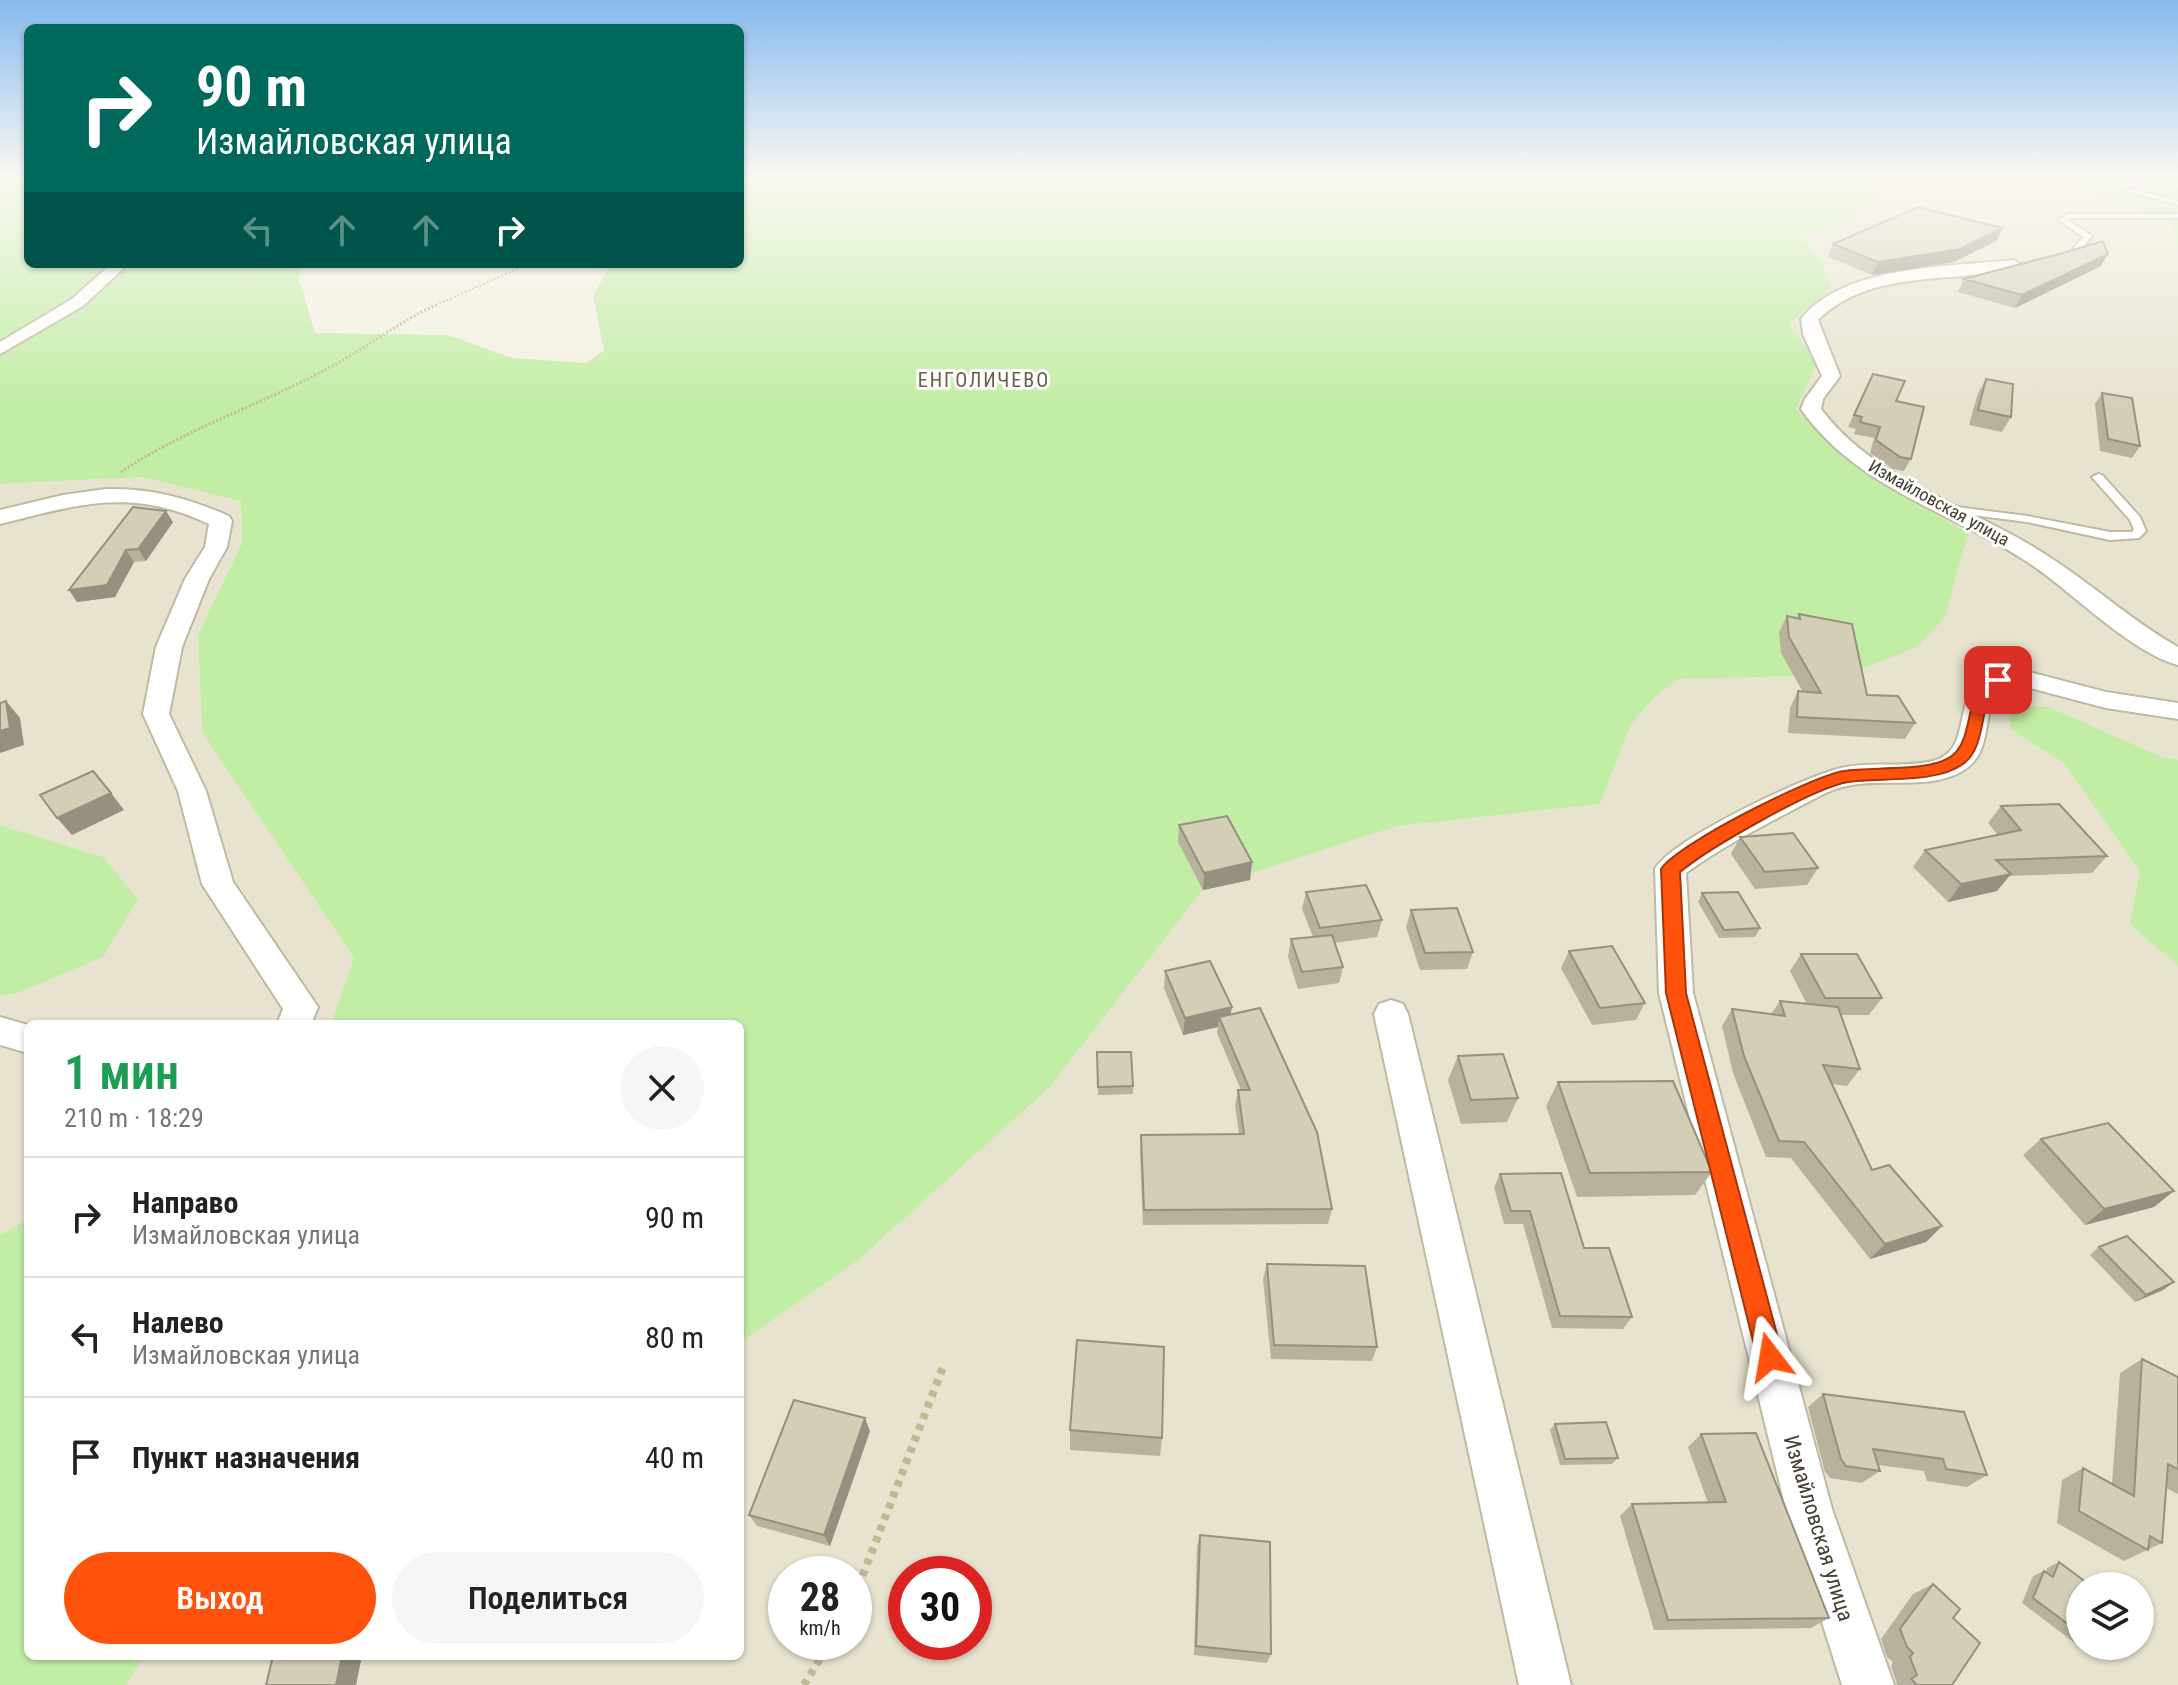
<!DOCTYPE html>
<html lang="ru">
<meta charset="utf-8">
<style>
:root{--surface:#fff;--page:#f6f6f6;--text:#222;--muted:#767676;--line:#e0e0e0;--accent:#ff520c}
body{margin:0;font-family:"Roboto Condensed",sans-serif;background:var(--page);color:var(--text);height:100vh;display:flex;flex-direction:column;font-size:30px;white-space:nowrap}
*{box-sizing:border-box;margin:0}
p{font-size:26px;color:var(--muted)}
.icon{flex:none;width:44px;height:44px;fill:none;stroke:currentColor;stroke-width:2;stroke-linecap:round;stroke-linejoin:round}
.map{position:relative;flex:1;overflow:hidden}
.panel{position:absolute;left:24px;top:1020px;width:720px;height:640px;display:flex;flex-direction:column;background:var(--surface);border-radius:12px;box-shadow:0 2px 6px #0004}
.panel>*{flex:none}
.banner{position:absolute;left:24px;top:24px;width:720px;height:244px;border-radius:12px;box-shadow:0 2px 6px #0004;background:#00695c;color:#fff;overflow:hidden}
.buttons{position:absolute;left:2066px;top:1572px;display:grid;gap:16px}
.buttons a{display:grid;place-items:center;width:88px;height:88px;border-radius:50%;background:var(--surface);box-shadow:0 2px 6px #0004;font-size:40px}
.speed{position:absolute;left:768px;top:1556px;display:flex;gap:16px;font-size:40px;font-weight:700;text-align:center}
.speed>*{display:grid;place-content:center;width:104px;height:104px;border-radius:50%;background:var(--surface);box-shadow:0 2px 6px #0004;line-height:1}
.speed small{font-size:20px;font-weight:400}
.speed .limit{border:12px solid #d22;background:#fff;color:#111}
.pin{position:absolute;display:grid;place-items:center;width:68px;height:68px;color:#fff;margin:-34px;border-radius:16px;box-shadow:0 4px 12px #0006}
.me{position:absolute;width:88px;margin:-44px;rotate:346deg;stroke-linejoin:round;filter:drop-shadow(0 0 6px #0008)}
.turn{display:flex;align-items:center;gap:28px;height:168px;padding:0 40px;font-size:36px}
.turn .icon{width:104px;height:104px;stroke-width:2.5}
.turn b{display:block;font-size:56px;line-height:68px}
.lanes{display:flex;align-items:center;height:76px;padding:0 40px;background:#0003;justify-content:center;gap:40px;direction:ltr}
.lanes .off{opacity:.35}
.round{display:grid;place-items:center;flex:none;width:84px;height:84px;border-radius:42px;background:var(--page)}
.summary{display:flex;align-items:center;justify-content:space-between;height:136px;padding:0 40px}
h1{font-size:48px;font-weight:600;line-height:60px;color:#1e9e55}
.button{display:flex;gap:16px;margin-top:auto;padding:16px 40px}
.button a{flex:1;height:92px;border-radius:48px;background:var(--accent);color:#fff;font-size:32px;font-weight:600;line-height:92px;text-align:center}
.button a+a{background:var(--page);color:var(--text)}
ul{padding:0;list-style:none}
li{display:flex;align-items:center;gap:24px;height:120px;padding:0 40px;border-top:2px solid var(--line)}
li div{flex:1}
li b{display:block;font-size:30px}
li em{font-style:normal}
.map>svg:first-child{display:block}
.residential{fill:#e8e3cf;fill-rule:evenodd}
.green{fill:#c2eda5}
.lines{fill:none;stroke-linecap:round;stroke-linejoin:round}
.lane-casing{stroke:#bfbaa4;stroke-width:4}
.street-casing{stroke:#bfbaa4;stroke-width:4}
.path-far2{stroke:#c3b893;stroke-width:2;stroke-dasharray:2 2;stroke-linecap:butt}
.path-far1{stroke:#c3b893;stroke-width:3;stroke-dasharray:2 2;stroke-linecap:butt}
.path{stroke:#c3b893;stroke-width:8;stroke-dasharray:6 6;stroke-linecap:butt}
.lane{fill:#fff;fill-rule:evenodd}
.street{fill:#fff;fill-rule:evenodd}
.wall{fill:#b7b19d}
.shaded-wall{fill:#95907f}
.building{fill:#d5ceb6;stroke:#95907f;stroke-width:2}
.route{fill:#ff520c;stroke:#a63508;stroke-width:2}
.labels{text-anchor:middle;stroke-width:6;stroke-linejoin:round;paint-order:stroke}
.far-street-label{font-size:18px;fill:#454032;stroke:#fff}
.far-neighbourhood-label{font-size:20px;letter-spacing:2px;fill:#696048;stroke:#fff}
.street-label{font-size:22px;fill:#454032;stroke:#fff}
</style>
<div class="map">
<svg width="2178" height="1685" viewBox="0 0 2178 1685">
<rect width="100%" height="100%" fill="#f3f0e1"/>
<path class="residential" d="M1862,174h137l93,19 79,28 7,28v511l-16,-3 -113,-50 -38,22 53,34 76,109 -11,52 49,42v719h-2052l18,-29h596v-313l117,-82 192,-173 154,-200 195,-62 202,-22 30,-78 24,-28 24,-19 168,-4 122,-142 -114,-67 -58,-57 21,-45 -29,-39 33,-65 -22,-27 38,-6 46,-26zM786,1574h68v68h-68zM906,1574h68v68h-68zM2080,1586h60v60h-60z
M142,477l99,24 1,42 -44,92 4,96 152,227 -23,66h-303v195l-28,16v-239l17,-3 86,-136 -103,-32v-341z"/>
<path class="green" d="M0,174h28v90h275l-5,12 17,57 133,2 64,23 74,5 18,-13 -11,-54 18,-32h129v-90h1122l21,26 -46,27 -38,7 22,26 11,28 -43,36 28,40 -21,45 58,57 114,67 -23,84 -28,30 -71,28 -168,4 -24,19 -24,28 -30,78 -202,22 -194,62 -155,200 -192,173 -117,82v-319h-409l23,-66 -152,-226 -4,-97 44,-92 -1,-42 -99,-24 -142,7z
M1999,174h179v75l-8,-28 -78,-28z
M2009,707h40l113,50 16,3v206l-49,-42 11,-52 -76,-109 -54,-34z
M0,825l103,32 35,42 -35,58 -86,36 -17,3z
M28,1219v437h116l-18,29h-126v-450z"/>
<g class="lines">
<g class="lane-casing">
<path id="lane" d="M2131,181l47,2v4l-46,-2 -5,3 51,13v4l-62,-17z
M2069,214h109v4h-107l-3,2 24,16 -18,23 -12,2 -3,-4 9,-2 15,-18 -24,-17z
M2098,474l4,1 38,42 6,14 -7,7 -29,2 -83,-18 -78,-10 -6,-3 6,-3 78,10 83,16h22l2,-2 -4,-10 -38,-43z"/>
</g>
<g class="street-casing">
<path id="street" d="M2013,260l8,5 -3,3c-66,16 -147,0 -200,52l22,56 -17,23 -2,10c55,73 148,96 222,144 47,29 87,67 135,94v18c-46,-12 -105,-72 -146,-100 -78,-53 -174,-75 -231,-156l4,-10 17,-23 -19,-42 -2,-15c43,-54 148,-52 212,-59z
M111,264h17l-45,42 -83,48v-12l72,-43z
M106,489c46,-1 81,9 123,27l3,5 -5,26 -18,32 -27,68 -13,67 37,77 27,91 85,125 -7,17h-34l6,-15 -81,-125 -24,-93 -35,-77 13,-67 29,-68 20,-32 4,-23c-78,-37 -129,-20 -209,0v-14l63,-15z
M2014,668l92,24 72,11v16l-72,-11 -91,-24 -20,12c-12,23 -4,54 -28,72 -34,24 -83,9 -120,18 -20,4 -38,16 -56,25 -36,19 -72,38 -105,62l7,120 139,516 62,176h-52l-56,-176 -127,-516 -4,-124c17,-30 151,-93 186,-101 30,-7 62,0 92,-7 37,-10 21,-52 43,-75 9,-11 25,-14 38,-18z
M1391,1000l12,4 5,10 163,671h-52l-145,-671 5,-10z
M0,1017l28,8v28l-28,-8z"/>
</g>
<path class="path-far2" d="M740,221l10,-2
M432,307l96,-43"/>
<path class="path-far1" d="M121,472c65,-44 141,-67 209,-105 37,-19 68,-45 106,-62"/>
<path class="path" d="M854,1598l89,-231
M804,1685l26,-43"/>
<use href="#lane" class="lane"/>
<use href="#street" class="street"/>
</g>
<path class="wall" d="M2002,228l-6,13 -42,21 -82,13 -44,-18 5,-13z
M2101,266l-86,42 -57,-16 6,-13z
M1873,374l23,27 15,58 -7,12 -11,-2 -23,-16 4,-15 -20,-4 2,-5 -8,-2z
M1986,379l25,38 -9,15 -33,-7 9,-32z
M2102,393l38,53 -8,12 -32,-7 -5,-47z
M133,507l40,15 -27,39 -12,1 -19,35 -38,5 -8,-12z
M1799,614l68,81 48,28 -10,16 -117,-6 2,-25 8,-17 5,1 -22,-39 -2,-21 8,-16 10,2z
M2001,806l106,50 -15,17 -83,3 -12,15 -49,11 -35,-35 12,-17 73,-15 -10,-12z
M1179,825l73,37 -2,18 -47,10 -25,-48z
M1740,837l78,31 -11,17 -52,4 -24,-35z
M1306,892l76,28 -5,17 -43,6 9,24 -4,16 -41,6 -10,-32 3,-18 22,-2 -11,-28z
M1702,893l58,35 -5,9 -36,1 -21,-36z
M1411,910l62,42 -6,17 -47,1 -14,-43z
M1569,951l76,52 -9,17 -44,5 -31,-57z
M1801,954l81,44 -13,17h-29l20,54 -13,17 -15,-2 40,86 70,56 -16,16 -56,17 -79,-101 -25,-1 -33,-84 -11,-47 10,-17 39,5 9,-13 27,3 -17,-33z
M1165,971l65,43 102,195 -4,15 -185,1 -3,-75 1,-15 98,-1 -4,-29 3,-15h3l-24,-57 1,-6 -35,8 -19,-47z
M1097,1052l36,34v8l-35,1z
M1458,1056l60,42 -11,24 -46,2 -13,-44z
M1558,1082l154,90 -17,23 -118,2 -31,-91z
M2041,1139l113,68 -69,18 -62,-70z
M1500,1174l84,74 48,69 -9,12 -71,-1 -29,-104h-19l-10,-37z
M2099,1247l75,35 -11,8 -28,12 -45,-47z
M1267,1264l110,83 -5,14 -101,-2 -8,-80z
M2142,1359l36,18v117l-12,-6 -4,55 -38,18 -67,-38 5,-43 21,-12 29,16 8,-111z
M1823,1394l164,81 -20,12 -40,-6 -3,-10 -46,-6 2,6 -18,12 -32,-5 -5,-6 -17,-65z
M1555,1424l63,34 -6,6 -52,1 -10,-35z
M1070,1430l92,8 -2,18 -90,-6z
M870,1431l-40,115 -73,-20 -8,-11z
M1701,1434l128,184 -18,10 -157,2 -34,-114 12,-12 76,-1 -20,-56z
M1200,1535l71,119 -4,9 -73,-8 3,-109z
M2059,1562l21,24v60h15l-11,4 -62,-47 11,-27 11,-5 2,1 1,-4z
M1933,1584l20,34 -1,67h-57l2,-1 -6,-18 2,-4 -6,-5 -6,-18 32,-45z"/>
<path class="shaded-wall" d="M2002,228l-6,13 -42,21 -82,13 6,-13z
M2108,254l-7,12 -86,42 7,-13z
M166,511l7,11 -27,39 -8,-12z
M126,550l8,12 -19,35 -38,5 -8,-12z
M6,701l14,17 4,27 -24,8v-22z
M111,793l13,17 -52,25 -15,-17z
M1252,862l-2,18 -47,10 1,-17z
M2011,874l-14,17 -49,11 13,-18z
M1232,1007l-3,17 -10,-7 -1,10 -35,8 2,-17z
M2174,1191l-20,16 -69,18 19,-16z
M1942,1226l-16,16 -56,17 15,-15z
M2174,1282l-11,8 -28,12 11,-7z
M865,1418l5,13 -40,115 -6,-11z
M342,1656h20l-6,29h-20z"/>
<path class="building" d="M1918,207l84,21 -42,21 -82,13 -45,-18z
M2103,241l5,13 -86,41 -58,-16 99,-26z
M1873,374l32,7 -9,20 28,6 -13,52 -11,-2 -24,-17 4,-13 -20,-5 2,-5 -8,-2z
M1986,379l27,5 -2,33 -33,-7z
M2102,393l30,5 8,48 -32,-7z
M133,507l33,4 -28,38 -12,1 -19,35 -38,5z
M1799,614l53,10 15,71 31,1 17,27 -118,-6 1,-26 23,2 -32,-56 -2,-21 13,3z
M6,701l4,27 -10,3v-28z
M93,771l18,22 -54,25 -17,-23z
M2059,804l48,52 -111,4 15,14 -50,10 -36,-34 96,-20 -20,-24z
M1227,816l25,46 -48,11 -25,-48z
M1793,833l25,35 -53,4 -25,-35z
M1366,885l16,35 -62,8 -14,-36z
M1738,892l22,36 -36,2 -22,-37z
M1457,908l16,44 -48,1 -14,-43z
M1332,935l11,32 -41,5 -11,-33z
M1612,946l33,57 -45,5 -31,-57z
M1801,954h56l25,44h-57z
M1210,961l22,46 -47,11 -20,-47z
M1780,1001l58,6 22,62 -37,-4 49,105 17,-5 53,61 -57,18 -81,-102 -25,-1 -35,-85 -12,-47 53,7z
M1260,1008l57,124 15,77 -188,1 -3,-75 103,-1 -6,-44h12l-31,-73z
M1097,1052h34l2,34 -35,1z
M1503,1054l15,44 -47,2 -13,-44z
M1673,1081l39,91 -122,1 -32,-91z
M2108,1123l66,68 -70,18 -63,-70z
M1561,1173l23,75h25l23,69 -72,-1 -30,-105h-19l-11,-37z
M2127,1236l47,46 -28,13 -47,-48z
M1267,1264l98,2 12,81 -103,-2z
M1077,1340l87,7 -2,91 -92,-8z
M2142,1359l36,18v92l-10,-5 -6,79 -12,-7 -2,14 -69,-39 4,-43 51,28z
M1823,1394l141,18 23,63 -41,-6 -3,-10 -70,-10 7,22 -34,-5 -5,-7z
M794,1400l71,18 -41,117 -75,-20z
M1606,1422l12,36 -53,1 -10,-35z
M1756,1433l73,185 -161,2 -36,-116 94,-2 -25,-68z
M1200,1535l70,7 1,112 -75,-8z
M2059,1562l32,24h-11v47l-47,-35 11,-27 9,6z
M1933,1584l27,25 -7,9 27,25 -28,42h-35l-6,-6 6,-4 -7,-18 3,-4 -6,-6 -7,-18z
M273,1656h69l-6,29h-70z"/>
<linearGradient id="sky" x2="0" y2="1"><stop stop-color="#87baee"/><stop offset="0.43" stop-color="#faf8f2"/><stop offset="1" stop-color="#faf8f2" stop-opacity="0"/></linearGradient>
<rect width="2178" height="409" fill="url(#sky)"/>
<path class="route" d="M1998,675l8,5c-5,6 -14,8 -17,16 -8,21 -6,54 -26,68 -27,20 -83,13 -115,18 -35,6 -139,66 -168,90l6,121 97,364 -4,9 -9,4 -10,-4 -3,-9 -91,-364 -5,-124c16,-25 151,-93 183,-98 27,-5 88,2 109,-16 17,-14 15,-49 25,-68z"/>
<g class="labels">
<g class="far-street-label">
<text transform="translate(1939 503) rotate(29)" y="6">Измайловская улица</text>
</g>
<g class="far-neighbourhood-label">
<text x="984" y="387">ЕНГОЛИЧЕВО</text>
</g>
<g class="street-label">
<text transform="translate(1819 1528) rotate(73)" y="8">Измайловская улица</text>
</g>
</g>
</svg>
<div class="buttons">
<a><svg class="icon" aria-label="layers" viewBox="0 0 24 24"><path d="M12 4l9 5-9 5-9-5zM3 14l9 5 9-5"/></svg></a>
</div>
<div class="speed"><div>28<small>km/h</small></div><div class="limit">30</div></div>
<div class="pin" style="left:1998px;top:680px;background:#d93025"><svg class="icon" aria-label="arrive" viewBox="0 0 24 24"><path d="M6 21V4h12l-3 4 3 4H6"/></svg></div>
<svg class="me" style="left:1770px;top:1357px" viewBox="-20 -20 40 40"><path d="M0-17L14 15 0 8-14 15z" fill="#ff520c" stroke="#fff" stroke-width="4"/></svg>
<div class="banner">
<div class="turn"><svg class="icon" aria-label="right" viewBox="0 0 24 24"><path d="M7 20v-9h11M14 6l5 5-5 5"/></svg><div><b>90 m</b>Измайловская улица</div></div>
<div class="lanes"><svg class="icon off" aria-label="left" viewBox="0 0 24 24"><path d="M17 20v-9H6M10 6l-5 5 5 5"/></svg><svg class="icon off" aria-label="ahead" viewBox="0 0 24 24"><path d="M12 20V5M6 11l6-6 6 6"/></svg><svg class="icon off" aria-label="ahead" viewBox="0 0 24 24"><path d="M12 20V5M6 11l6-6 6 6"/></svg><svg class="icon" aria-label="right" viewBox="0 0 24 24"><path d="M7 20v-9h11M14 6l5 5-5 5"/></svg></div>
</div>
<section class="panel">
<div class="summary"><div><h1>1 мин</h1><p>210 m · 18:29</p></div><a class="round"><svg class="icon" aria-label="close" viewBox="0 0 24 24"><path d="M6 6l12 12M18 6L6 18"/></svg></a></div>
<ul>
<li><svg class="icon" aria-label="right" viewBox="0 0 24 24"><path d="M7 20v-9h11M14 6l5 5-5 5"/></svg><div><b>Направо</b><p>Измайловская улица</p></div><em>90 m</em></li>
<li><svg class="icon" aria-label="left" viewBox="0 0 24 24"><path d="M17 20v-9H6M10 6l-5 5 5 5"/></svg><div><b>Налево</b><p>Измайловская улица</p></div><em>80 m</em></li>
<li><svg class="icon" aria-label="arrive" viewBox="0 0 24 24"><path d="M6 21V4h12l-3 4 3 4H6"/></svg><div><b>Пункт назначения</b></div><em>40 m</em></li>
</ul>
<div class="button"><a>Выход</a><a>Поделиться</a></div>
</section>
</div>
